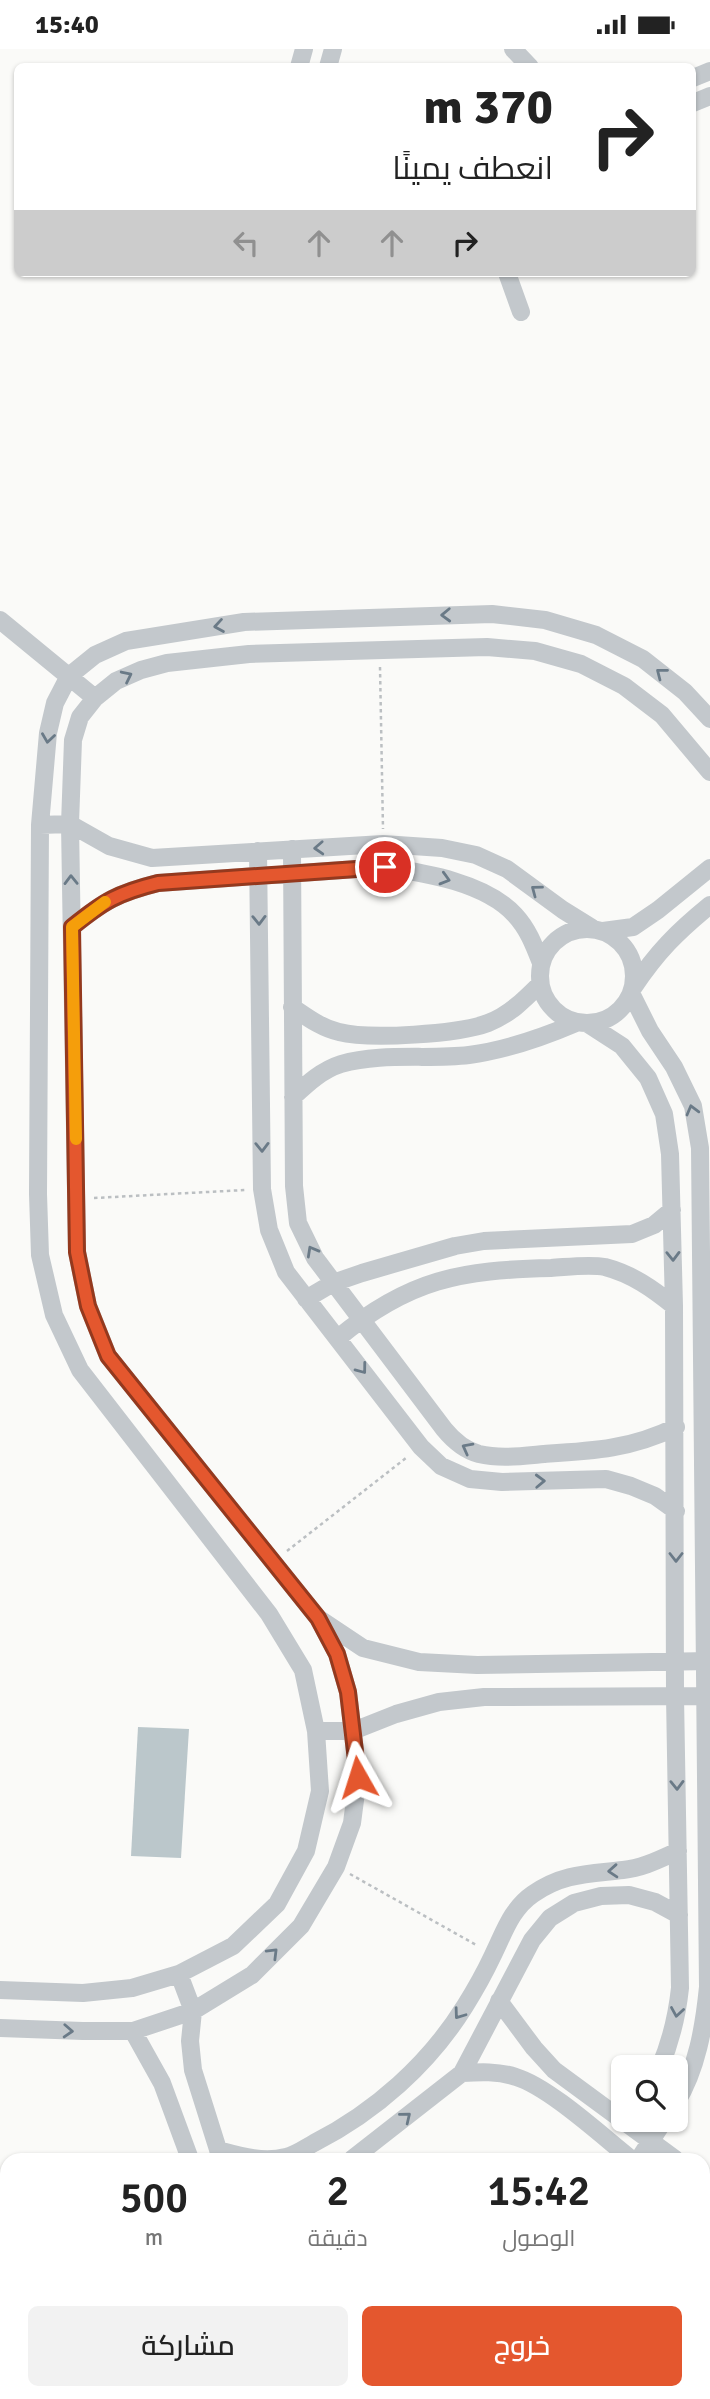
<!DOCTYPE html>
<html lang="ar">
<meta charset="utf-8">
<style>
:root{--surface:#fff;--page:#f2f2f2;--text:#222;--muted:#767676;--accent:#e4572e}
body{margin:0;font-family:Signika,Cairo,sans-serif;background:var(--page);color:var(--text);direction:rtl;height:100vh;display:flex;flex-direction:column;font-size:26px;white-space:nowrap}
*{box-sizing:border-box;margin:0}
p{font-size:23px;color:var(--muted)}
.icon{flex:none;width:38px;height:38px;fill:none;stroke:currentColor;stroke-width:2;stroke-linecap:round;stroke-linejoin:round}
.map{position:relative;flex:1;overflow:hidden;direction:ltr}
.details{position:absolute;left:0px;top:2104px;width:710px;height:247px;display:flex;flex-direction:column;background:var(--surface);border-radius:21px 21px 0 0;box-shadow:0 2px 5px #0004;direction:rtl}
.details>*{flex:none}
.top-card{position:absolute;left:14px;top:14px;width:682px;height:214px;border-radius:10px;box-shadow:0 2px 5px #0004;direction:rtl;background:#fff;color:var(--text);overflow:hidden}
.tools{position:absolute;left:611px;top:2006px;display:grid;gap:14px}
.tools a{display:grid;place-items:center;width:77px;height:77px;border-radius:10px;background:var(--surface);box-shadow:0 2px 5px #0004;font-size:35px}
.pin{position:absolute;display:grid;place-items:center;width:60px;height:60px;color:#fff;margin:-30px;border:4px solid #fff;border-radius:50%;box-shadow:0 2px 7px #0007}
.me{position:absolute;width:77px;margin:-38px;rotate:354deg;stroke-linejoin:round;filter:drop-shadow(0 0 5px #0008)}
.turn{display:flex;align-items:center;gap:24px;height:147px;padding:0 28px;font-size:32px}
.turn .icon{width:91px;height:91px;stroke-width:2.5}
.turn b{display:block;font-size:49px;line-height:60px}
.lanes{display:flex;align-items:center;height:66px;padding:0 28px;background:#0003;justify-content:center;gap:35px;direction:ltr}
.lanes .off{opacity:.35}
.eta{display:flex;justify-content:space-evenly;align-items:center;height:119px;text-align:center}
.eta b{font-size:42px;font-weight:600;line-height:49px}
.action{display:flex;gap:14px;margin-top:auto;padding:14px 28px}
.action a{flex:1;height:80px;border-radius:10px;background:var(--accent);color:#fff;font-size:28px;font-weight:600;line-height:80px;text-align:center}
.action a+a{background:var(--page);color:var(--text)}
.status{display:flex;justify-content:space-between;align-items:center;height:49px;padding:0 35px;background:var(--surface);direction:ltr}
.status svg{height:19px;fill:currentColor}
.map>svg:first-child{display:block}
.water{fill:#bbc7cb}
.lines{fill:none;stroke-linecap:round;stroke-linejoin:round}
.path{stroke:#bbbfc2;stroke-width:2.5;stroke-dasharray:3.5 3.5;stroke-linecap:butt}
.minor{stroke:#c3c8cc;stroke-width:18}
.oneway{stroke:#6a7a87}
.route-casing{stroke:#94391e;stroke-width:18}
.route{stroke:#e4572e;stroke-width:12}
.slow{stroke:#f59e0b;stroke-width:12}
</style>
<div class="status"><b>15:40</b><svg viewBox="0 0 49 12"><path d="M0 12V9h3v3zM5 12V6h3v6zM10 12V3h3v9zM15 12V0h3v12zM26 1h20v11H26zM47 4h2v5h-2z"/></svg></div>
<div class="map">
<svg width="710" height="2350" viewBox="0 0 710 2350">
<rect width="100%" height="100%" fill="#fafaf8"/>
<path class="water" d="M138,1678l51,2 -8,129 -50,-2z"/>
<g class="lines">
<path class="path" d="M380,618l3,162
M94,1149l151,-8
M287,1502l119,-93
M350,1825l128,72"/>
<path class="minor" d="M513,0l17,18
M299,18l5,-18
M328,18l5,-18
M693,29l17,-7
M693,54l17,-7
M507,224l14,39
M0,571l95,78
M40,776l30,-1 39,22 43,12 231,-14 59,4 34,7 31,14 56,41 29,18
M292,800l2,337 4,37 17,35 129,171c9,11 20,21 35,25 21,5 43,2 65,0 49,-3 87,-5 132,-27
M258,802l4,338 7,41 17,42 135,175 20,19 29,13 32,3 104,-3 25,7 24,10 21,15
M72,878c32,-26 46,-34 86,-44l227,-16c41,6 101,16 130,48 13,14 19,30 26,48
M540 927a47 47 0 1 1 94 0a47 47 0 1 1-94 0Z
M603,882l30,-4 25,-17 52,-42
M633,939c24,-36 44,-56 77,-83
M631,944l19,38 24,36 19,39 7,42 8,839c-4,40 -11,82 -32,116
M292,958c15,10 29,21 47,25 31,8 120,2 149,-9 21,-8 36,-23 51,-38
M588,975l34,22 26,32 16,36 6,40 4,152 1,390 5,292c-3,28 -9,53 -20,79
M293,1048c15,-14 29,-27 48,-33 41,-12 87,-4 128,-9 38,-5 72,-17 107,-32
M306,1250l27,-16 29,-10 93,-27 29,-5 148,-7 22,-9 18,-15
M338,1289c71,-59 123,-68 213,-70 17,-1 38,-4 54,-1 27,7 48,22 69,39
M321,1571l42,28 56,14 58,3 233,-4
M316,1682h37l43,-17 43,-12 45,-5 226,-1
M179,1925l14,37 -3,30 3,29 28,89
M0,1941l83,3 49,-5 47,-14 54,-28 44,-42 29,-53 14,-60 -4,-60 -13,-61 -34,-56 -189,-244 -26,-55 -14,-60 -2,-61 2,-369 8,-92 7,-30 14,-27 26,-21 31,-14 118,-19 248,-8 53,6 51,15 47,24 42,33 25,27
M499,1952l35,47 20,22 121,89
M0,1979l83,3h50l60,-20 59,-36 49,-49 35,-59 16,-44 6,-46 -10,-85 -11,-38 -19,-36 -210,-262 -20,-50 -11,-54 -7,-428 3,-84 7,-23 15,-19 21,-17 25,-11 26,-7 82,-9 238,-7 48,4 46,13 43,22 38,29 48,57
M133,1982l29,52 28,76
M462,2024c18,-1 36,-2 54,4 33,10 86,59 115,82
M218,2101c22,6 45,13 68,7 9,-2 19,-9 28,-14 61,-31 115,-79 151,-137 10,-16 20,-34 28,-51 11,-22 18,-46 40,-61 30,-21 56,-20 90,-24 20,-2 37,-11 55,-19
M352,2110l110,-86 70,-133 18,-22 24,-15 27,-7 28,-1 26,7 24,13
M639,2110l26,-40
M704,2132l6,4
M0,2136l7,22
M704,2169l6,5
M0,2225l7,-2
M0,2251l7,20
M704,2320l6,-8
M31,2343l3,7
M66,2343l2,7
M269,2343l3,7
M296,2343l3,7
M593,2343l7,7
M415,2350l5,-7
M448,2350l5,-7
M680,2350l6,-7"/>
</g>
<defs><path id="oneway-chevron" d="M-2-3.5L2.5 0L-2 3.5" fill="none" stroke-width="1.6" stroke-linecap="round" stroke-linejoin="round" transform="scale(1.75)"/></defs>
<g class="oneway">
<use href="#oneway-chevron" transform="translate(446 566) rotate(178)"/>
<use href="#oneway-chevron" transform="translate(219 577) rotate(171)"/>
<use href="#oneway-chevron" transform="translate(661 624) rotate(-142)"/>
<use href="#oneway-chevron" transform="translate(127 627) rotate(-26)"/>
<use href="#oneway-chevron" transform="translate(48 689) rotate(98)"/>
<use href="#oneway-chevron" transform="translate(319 799) rotate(177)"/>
<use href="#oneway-chevron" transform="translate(445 830) rotate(16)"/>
<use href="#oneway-chevron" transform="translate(71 831) rotate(-91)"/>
<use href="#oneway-chevron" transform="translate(536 841) rotate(-143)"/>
<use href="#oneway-chevron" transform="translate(259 871) rotate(89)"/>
<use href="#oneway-chevron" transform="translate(692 1061) rotate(-105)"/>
<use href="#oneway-chevron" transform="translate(262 1098) rotate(89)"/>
<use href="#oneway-chevron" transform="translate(312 1202) rotate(-119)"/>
<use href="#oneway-chevron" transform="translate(673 1207) rotate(89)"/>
<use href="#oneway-chevron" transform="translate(362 1320) rotate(53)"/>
<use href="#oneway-chevron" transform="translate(467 1399) rotate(-152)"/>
<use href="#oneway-chevron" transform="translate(540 1432) rotate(-2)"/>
<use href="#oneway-chevron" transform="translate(676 1508) rotate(90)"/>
<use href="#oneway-chevron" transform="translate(677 1736) rotate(89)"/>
<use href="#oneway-chevron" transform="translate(613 1822) rotate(176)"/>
<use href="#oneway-chevron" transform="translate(273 1904) rotate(-45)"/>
<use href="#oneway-chevron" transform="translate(677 1963) rotate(99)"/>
<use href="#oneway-chevron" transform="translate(459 1965) rotate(126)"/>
<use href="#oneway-chevron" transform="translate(68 1982) rotate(3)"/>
<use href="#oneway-chevron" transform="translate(406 2068) rotate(-39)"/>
</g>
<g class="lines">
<g class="route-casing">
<path id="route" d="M358,1728l-10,-85 -11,-38 -19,-36 -210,-262 -20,-50 -11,-54 -5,-325c32,-26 46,-34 86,-44l227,-16"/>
</g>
<use href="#route" class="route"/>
<path class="slow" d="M76,1090l-4,-212 33,-25"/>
</g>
</svg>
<div class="tools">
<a><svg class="icon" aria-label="search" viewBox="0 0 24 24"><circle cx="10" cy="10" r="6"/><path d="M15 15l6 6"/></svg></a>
</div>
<div class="pin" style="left:385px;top:818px;background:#d93025"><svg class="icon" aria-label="arrive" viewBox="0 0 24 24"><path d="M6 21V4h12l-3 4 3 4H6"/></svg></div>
<svg class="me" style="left:358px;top:1728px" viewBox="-20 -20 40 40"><path d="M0-17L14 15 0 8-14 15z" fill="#e4572e" stroke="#fff" stroke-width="4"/></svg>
<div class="top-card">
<div class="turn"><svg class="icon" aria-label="right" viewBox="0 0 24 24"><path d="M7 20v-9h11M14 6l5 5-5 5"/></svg><div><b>370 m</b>انعطف يمينًا</div></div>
<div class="lanes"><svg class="icon off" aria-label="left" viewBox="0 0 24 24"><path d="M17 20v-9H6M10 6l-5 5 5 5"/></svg><svg class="icon off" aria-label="ahead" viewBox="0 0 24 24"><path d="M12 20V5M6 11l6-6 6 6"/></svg><svg class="icon off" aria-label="ahead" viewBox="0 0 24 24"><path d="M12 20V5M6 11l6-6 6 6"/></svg><svg class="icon" aria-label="right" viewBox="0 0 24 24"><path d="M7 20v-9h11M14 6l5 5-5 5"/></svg></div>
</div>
<section class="details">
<div class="eta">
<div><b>15:42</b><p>الوصول</p></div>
<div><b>2</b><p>دقيقة</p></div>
<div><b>500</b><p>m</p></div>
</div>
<div class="action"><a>خروج</a><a>مشاركة</a></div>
</section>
</div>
